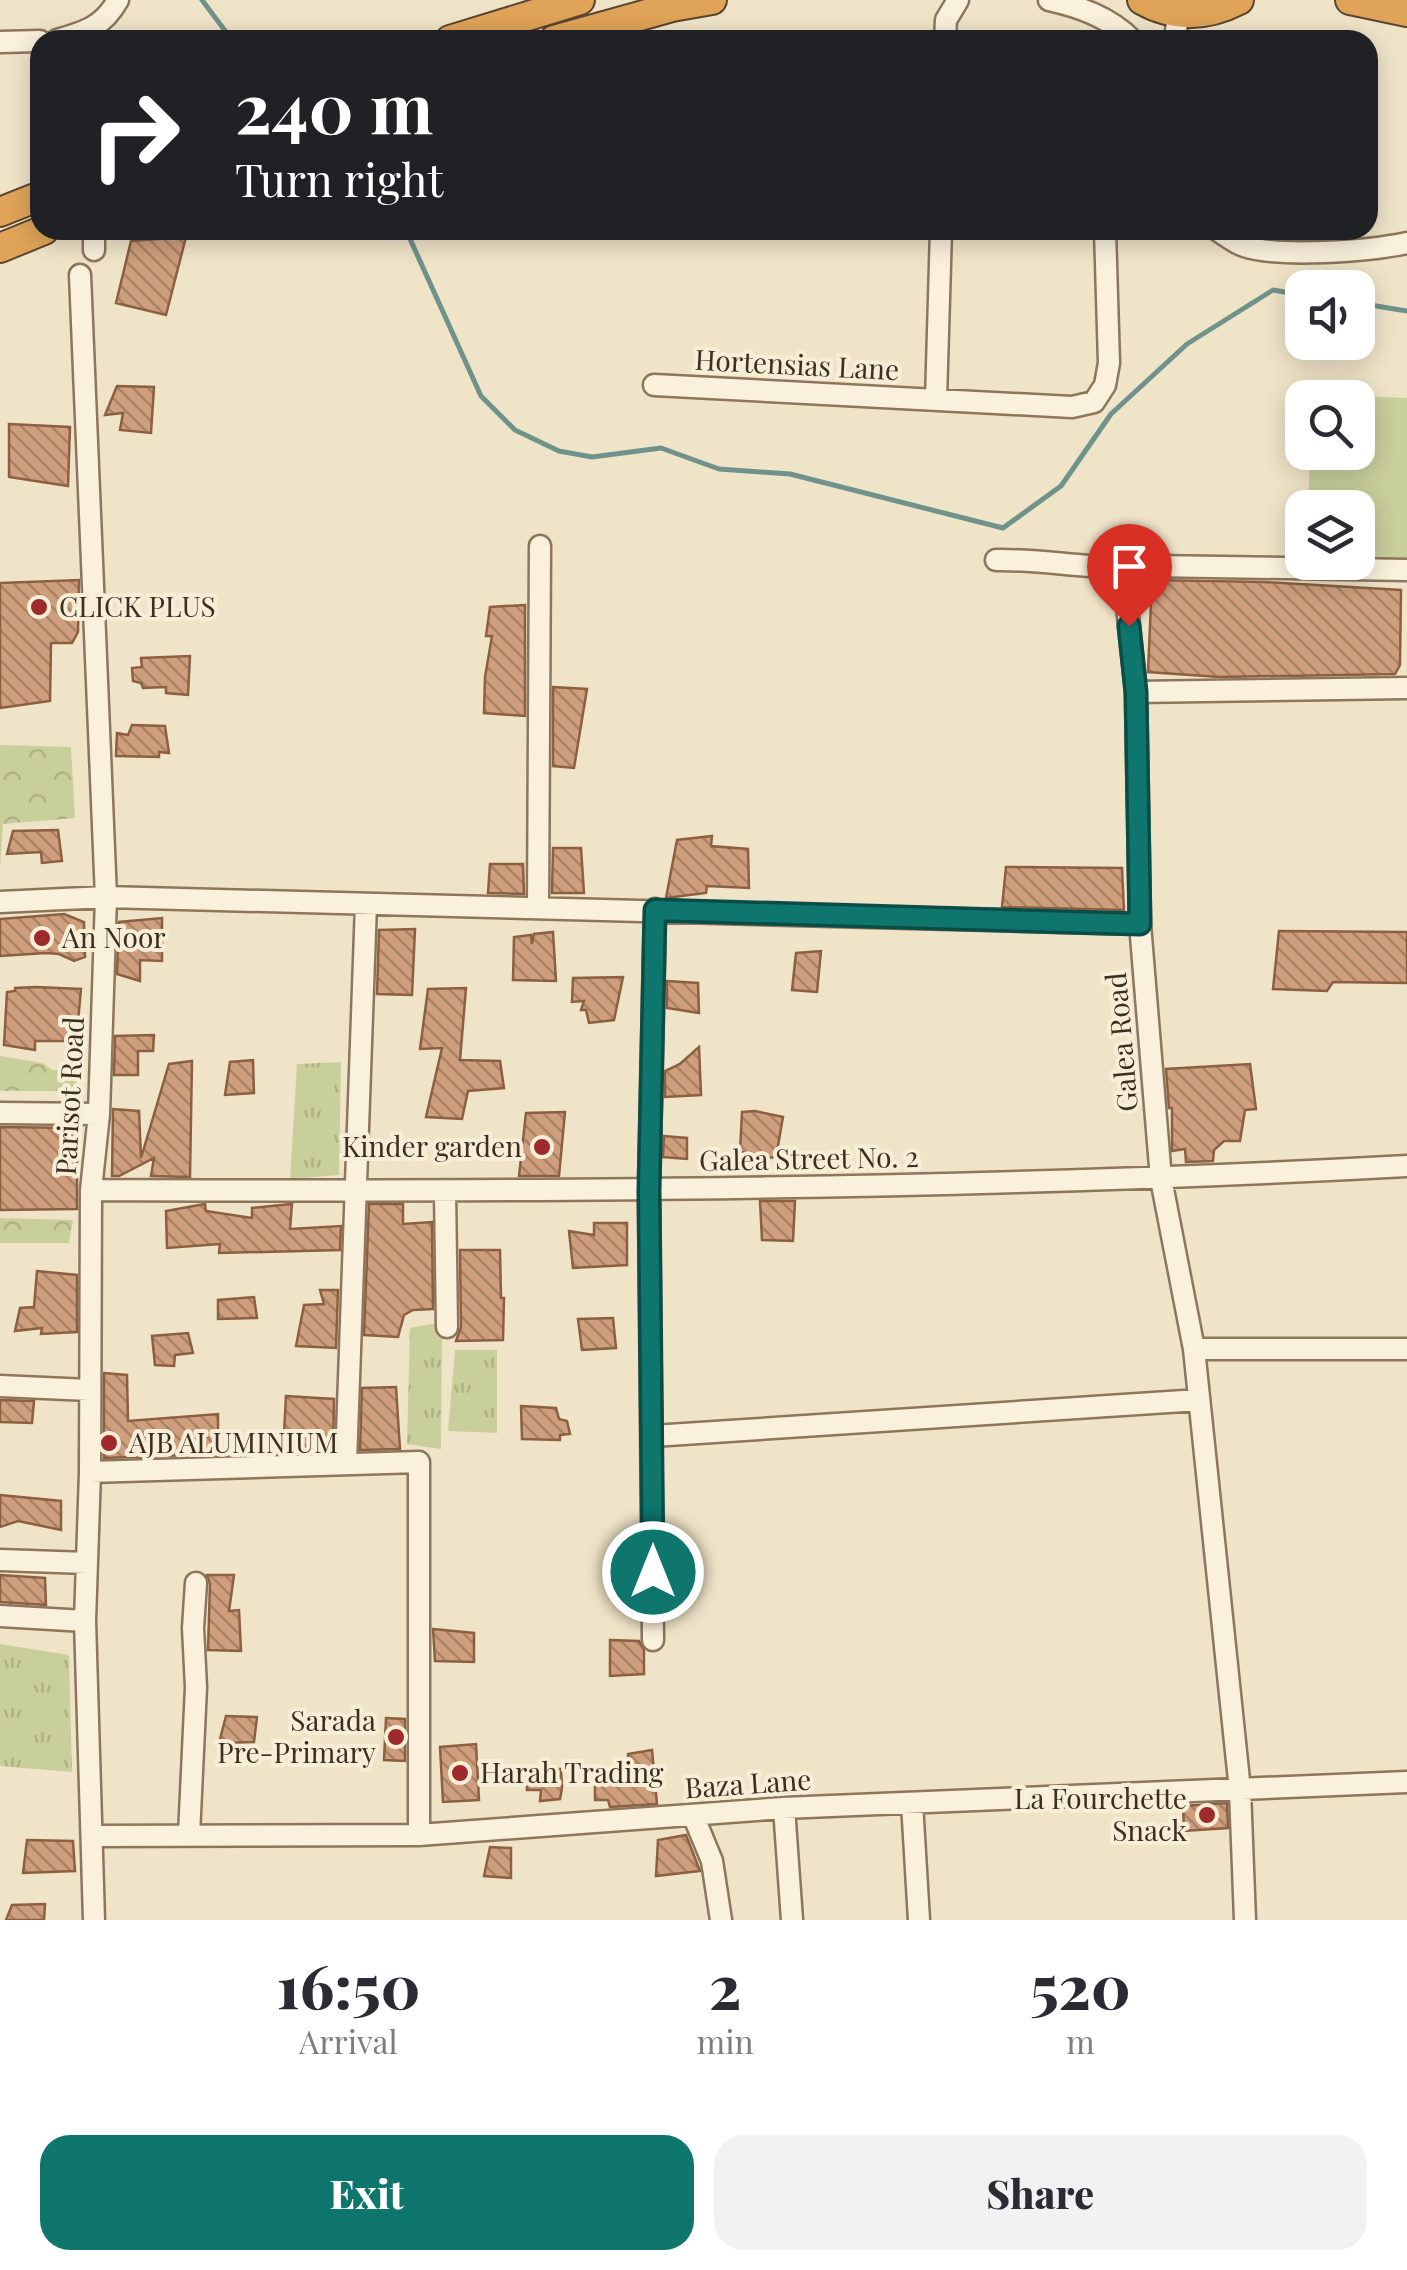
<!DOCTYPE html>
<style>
:root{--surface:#fff;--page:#f2f2f3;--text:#2b2b33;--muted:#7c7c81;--accent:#0f766e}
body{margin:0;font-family:"Playfair Display",serif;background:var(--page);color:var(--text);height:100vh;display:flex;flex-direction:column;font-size:38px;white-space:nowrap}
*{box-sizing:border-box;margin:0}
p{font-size:32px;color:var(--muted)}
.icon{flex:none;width:55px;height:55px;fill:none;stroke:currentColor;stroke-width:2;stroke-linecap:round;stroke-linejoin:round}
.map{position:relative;height:1920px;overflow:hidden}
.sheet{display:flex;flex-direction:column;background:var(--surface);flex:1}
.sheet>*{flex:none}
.hud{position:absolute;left:30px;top:30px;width:1348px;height:210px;border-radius:30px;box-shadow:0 5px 25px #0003;background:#202124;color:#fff;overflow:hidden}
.tools{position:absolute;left:1285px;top:270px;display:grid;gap:20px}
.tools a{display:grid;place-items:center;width:90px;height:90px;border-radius:20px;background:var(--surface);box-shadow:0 5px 25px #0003;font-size:50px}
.pin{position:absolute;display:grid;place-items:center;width:85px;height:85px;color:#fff;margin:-102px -42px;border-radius:50% 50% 50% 0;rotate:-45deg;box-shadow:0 0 10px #0007}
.pin .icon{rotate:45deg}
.me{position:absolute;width:110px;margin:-55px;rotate:0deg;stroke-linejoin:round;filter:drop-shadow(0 0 8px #0008)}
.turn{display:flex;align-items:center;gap:35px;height:210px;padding:0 40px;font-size:45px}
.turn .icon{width:130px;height:130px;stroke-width:2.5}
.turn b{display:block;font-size:70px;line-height:85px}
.eta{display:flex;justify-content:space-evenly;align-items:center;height:170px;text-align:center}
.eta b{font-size:60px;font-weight:800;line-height:70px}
.cta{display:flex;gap:20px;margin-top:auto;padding:20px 40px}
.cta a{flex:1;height:115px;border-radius:30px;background:var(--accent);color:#fff;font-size:40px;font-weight:800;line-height:115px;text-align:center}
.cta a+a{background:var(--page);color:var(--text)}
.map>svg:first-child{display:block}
.grass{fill:url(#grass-tufts)}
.forest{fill:url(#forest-crowns)}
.pitch{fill:#c9cf9b}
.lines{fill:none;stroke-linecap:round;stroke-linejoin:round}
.stream{stroke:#6f938a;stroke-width:5}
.building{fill:url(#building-back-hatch);stroke:#8d5f41;stroke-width:2.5}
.minor-casing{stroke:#8d765c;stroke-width:25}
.highway-casing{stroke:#5b4430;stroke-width:32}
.minor{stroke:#faf1dc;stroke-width:20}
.highway{stroke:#e0a458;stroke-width:28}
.route-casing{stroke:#0a4d48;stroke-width:25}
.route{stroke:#0f766e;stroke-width:18}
.poi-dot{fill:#9e2a2b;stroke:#f7eed8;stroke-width:4}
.labels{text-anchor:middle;stroke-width:8;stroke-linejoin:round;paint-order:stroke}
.street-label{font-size:28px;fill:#3d2e20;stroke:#f7eed8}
.poi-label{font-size:28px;fill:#3d2e20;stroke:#f7eed8;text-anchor:start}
</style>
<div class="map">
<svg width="1407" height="1920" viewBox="0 0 1407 1920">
<defs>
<pattern id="grass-tufts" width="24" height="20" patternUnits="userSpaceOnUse" patternTransform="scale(2.5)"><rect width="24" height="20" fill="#c9cf9b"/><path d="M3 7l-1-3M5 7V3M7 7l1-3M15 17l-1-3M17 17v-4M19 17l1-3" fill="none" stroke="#aeb285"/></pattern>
<pattern id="forest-crowns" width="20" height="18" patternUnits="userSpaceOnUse" patternTransform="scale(2.5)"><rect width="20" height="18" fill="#c9cf9b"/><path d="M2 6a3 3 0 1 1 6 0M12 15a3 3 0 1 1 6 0" fill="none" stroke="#aeb285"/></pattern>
<pattern id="building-back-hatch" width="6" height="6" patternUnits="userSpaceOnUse" patternTransform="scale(2.5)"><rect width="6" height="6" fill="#cf9f7d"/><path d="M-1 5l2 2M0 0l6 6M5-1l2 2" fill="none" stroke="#a98266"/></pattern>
</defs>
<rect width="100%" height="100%" fill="#f0e4c8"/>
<path class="grass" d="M341,1062l-2,113 -49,4 7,-115z
M442,1322l-1,127 -34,-5 3,-116z
M455,1350h42v83l-49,-2z
M0,1644l69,11 3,117 -72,-6z"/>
<path class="forest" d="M0,745l71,2 4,71 -72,6 -3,46z
M0,1056l43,7 9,7 27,-1 1,22h-80z
M0,1218l73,2 -4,23h-69z"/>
<path class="pitch" d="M1312,394l95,4v165l-49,-1v-54h-50l2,-55 48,-1v-54l-46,-1z"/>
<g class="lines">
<path class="stream" d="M202,0l30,40
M406,230l75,166 34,34 44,21 33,6 69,-9 58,21 71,5 213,54 58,-42 50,-72 76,-70 86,-54 29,5
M1358,303l49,8"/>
</g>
<path class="building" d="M186,237l-20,78 -50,-12 15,-62z
M117,386l37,1 -3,46 -31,-3 3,-17 -18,2z
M9,424l61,3 -2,59 -59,-9z
M79,580l-1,52 -6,11h-21l-1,58 -50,7v-125z
M1152,580l112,2 137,8 -1,75 -5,9 -176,3 -71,-5z
M525,605v111l-41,-3 1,-36 7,-41h-6l4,-29z
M190,656l-2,39 -22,-2v-6l-23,1 -2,-5 -8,-2 -1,-13 10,-1 -1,-9z
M553,687l34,2 -13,79 -21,-2z
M132,725l33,1 4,27 -10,-1v5l-43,-1 1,-23 11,2z
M58,830l4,31 -20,2 -1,-11 -34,2 6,-23z
M712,836l-1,10 37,3 1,39 -42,-2 -1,7 -40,5 11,-58z
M553,848h28l3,45h-32z
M490,864h33l1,30 -36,-1z
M1006,867l116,1 2,42 -122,-3z
M64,914l20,8 1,35 -11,4 -15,-7 -13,-1 -46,3v-37z
M162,918v43l-22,-1v21l-23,-7 2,-52z
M415,929l-3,66 -35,-1 2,-64z
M1279,931l128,1v51l-74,-1 -6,9 -54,-2z
M553,932l3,49 -43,-1 1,-43 17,-2 1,9 2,-10z
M821,951l-4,41 -25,-2 4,-37z
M623,977l-9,43 -25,3 -3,-13h-5l3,-9 -12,1 1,-24z
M667,981l31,2 1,30 -32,-5z
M36,987l45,2 -3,33h4l-2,19h-45v9l-31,-5 3,-53 8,-1v-3z
M466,988l-6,72 40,1 4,27 -36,3 -6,28 -36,-2 16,-69 -22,1 8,-60z
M154,1035l-1,16h-15v24h-24l1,-39z
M699,1047l2,48 -36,2v-26l15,-7z
M253,1060l1,33 -29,2 5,-33z
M192,1061l-2,116 -39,-1 3,-18 -35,18h-7l1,-67 26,2 2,47 28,-94z
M1250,1064l6,45 -11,1 -5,31h-16l-10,9 -1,11 -27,1 -1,-13 -13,2v-43h-3l-3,-39z
M755,1111l28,6 -7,40 -24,2 -1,-6 -11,-1 2,-40z
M565,1112l-6,64h-40l7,-63z
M0,1127l77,1v81l-77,1z
M664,1136l23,2v21l-24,-2z
M760,1201h35l-2,40 -31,-1z
M205,1204l1,7 46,7v-10l40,-4 -2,25 51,-3 -1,24 -121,3 1,-9 -53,4 -1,-37z
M369,1204h34v20l29,-2 1,87 -20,1 -9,5 -6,22 -34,-2z
M594,1223h33v42l-54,3 -4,-37 25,4z
M460,1250h40l1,48h3l-1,42 -47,1 5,-14z
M37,1271l40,4v57l-36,2 1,-6 -27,3 5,-23 14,-1z
M320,1290h18l-2,58 -40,-2 8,-41 20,-1z
M254,1297l3,21 -39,1v-19z
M613,1318l3,30 -34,2 -4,-31z
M188,1333l5,20 -18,2 -1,11 -19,-1 -3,-29z
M104,1373l23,2 1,46 90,-7v40l-114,4z
M396,1387l4,62 -40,1 2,-62z
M286,1396l48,3 -1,52 -50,1z
M0,1400l34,1 -2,22 -32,-1z
M521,1406l35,2 3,11 8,2 3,13 -10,1v5l-38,-1z
M0,1495l61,6v29l-43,-9 -18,6z
M0,1575l45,3 1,27 -46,-3z
M207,1575h27l-5,36 10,-1 2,41 -33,-1 2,-66z
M433,1629l41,4v29l-39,-1z
M610,1640l29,1 5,9v24l-34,2z
M226,1716l31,1 -3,25 -35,1z
M386,1718l19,1v42l-21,-1z
M476,1744l3,56 -36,2 -3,-55z
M652,1750l5,54 -47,3 -2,-7h-13v-20l35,-5 -2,-21z
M526,1768l35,1 1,19 -2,11 -20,2 1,-11h-14z
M1227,1803l1,25 -44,3 -1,-25z
M686,1835l14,36 -44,5 2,-36z
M27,1840l46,1 2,30 -52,2z
M490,1847l21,1v30l-27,-2z
M45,1904l-1,16h-38l6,-15z"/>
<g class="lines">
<g class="minor-casing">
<path id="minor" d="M1049,0c31,7 60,17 83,40
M57,40c28,-8 46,-13 61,-40
M945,40l1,-20 12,-20
M1175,40l3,-27
M0,42l40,-1
M1217,230c8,5 18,13 27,16 35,12 126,5 163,-3
M94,250v-20
M80,275l26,622 -7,217 -8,76 -1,282 -5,149 9,299
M654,385l418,22 22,-5 11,-17 4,-22 -4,-133
M936,400l5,-170
M996,560c53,-1 105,12 157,6l254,4
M1123,569l13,123 4,232 21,255 33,170 46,441 5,130
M1136,692l271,-4
M0,902l106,-5 1034,27
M538,907l2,-361
M0,1113l99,1
M91,1190c439,2 878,0 1316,-24
M445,1192l2,135
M1194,1349h213
M0,1386l89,4
M653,1436l546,-36
M346,1462l20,-558
M90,1472l329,-10v373
M0,1560l87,3
M0,1616l85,5
M653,1640l-4,-450 6,-281
M912,1803l7,117
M784,1808l8,112
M693,1815l19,46 9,59
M189,1835l7,-148 -3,-59 3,-45
M92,1836l327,-1 364,-27 624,-26"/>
</g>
<g class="highway-casing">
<path id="highway" d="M1142,0c32,18 64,17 97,0
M1350,0l57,12
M450,40l130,-40
M554,40l118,-33 40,-7
M0,212l40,-16
M0,248l44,-18"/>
</g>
<use href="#minor" class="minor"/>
<use href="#highway" class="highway"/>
</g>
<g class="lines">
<g class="route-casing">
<path id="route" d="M653,1572l-4,-382 6,-280 485,14 -4,-232 -7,-66"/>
</g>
<use href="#route" class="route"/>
</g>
<g class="poi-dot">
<circle cx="39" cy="607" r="10"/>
<circle cx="42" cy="938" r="10"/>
<circle cx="542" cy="1147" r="10"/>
<circle cx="109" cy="1443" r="10"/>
<circle cx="396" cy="1737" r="10"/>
<circle cx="460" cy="1773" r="10"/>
<circle cx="1207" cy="1815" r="10"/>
</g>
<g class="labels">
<g class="street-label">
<text transform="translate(797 365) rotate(3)" y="10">Hortensias Lane</text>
<text transform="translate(1122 1042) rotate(-95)" y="10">Galea Road</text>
<text transform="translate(70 1096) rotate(-87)" y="10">Parisot Road</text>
<text transform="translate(809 1159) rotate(-1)" y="10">Galea Street No. 2</text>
<text transform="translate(748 1784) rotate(-4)" y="10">Baza Lane</text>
</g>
<g class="poi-label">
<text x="59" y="617">CLICK PLUS</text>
<text x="62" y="948">An Noor</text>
<text x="522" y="1157" text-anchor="end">Kinder garden</text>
<text x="129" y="1453">AJB ALUMINIUM</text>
<text x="376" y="1731" text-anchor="end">Sarada<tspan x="376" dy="32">Pre-Primary</tspan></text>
<text x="480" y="1783">Harah Trading</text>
<text x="1187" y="1809" text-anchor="end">La Fourchette<tspan x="1187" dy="32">Snack</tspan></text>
</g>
</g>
</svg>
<div class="tools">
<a><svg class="icon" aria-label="sound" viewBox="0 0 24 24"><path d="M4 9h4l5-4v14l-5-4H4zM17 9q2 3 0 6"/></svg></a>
<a><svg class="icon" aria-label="search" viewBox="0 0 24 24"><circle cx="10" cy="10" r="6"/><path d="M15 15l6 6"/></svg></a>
<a><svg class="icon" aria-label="layers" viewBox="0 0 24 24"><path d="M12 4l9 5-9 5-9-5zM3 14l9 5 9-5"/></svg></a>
</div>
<div class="pin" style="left:1129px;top:626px;background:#d93025"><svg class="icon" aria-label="arrive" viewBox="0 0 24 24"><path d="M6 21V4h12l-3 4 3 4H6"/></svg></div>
<svg class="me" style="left:653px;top:1572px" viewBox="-20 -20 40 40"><circle r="17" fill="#0f766e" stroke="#fff" stroke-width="3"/><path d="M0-11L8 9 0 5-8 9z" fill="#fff"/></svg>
<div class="hud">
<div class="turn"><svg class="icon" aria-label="right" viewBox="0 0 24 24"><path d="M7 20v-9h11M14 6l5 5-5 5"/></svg><div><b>240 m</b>Turn right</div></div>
</div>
</div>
<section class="sheet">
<div class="eta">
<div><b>16:50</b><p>Arrival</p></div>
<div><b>2</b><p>min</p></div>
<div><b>520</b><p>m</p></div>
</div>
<div class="cta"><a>Exit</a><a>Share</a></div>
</section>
